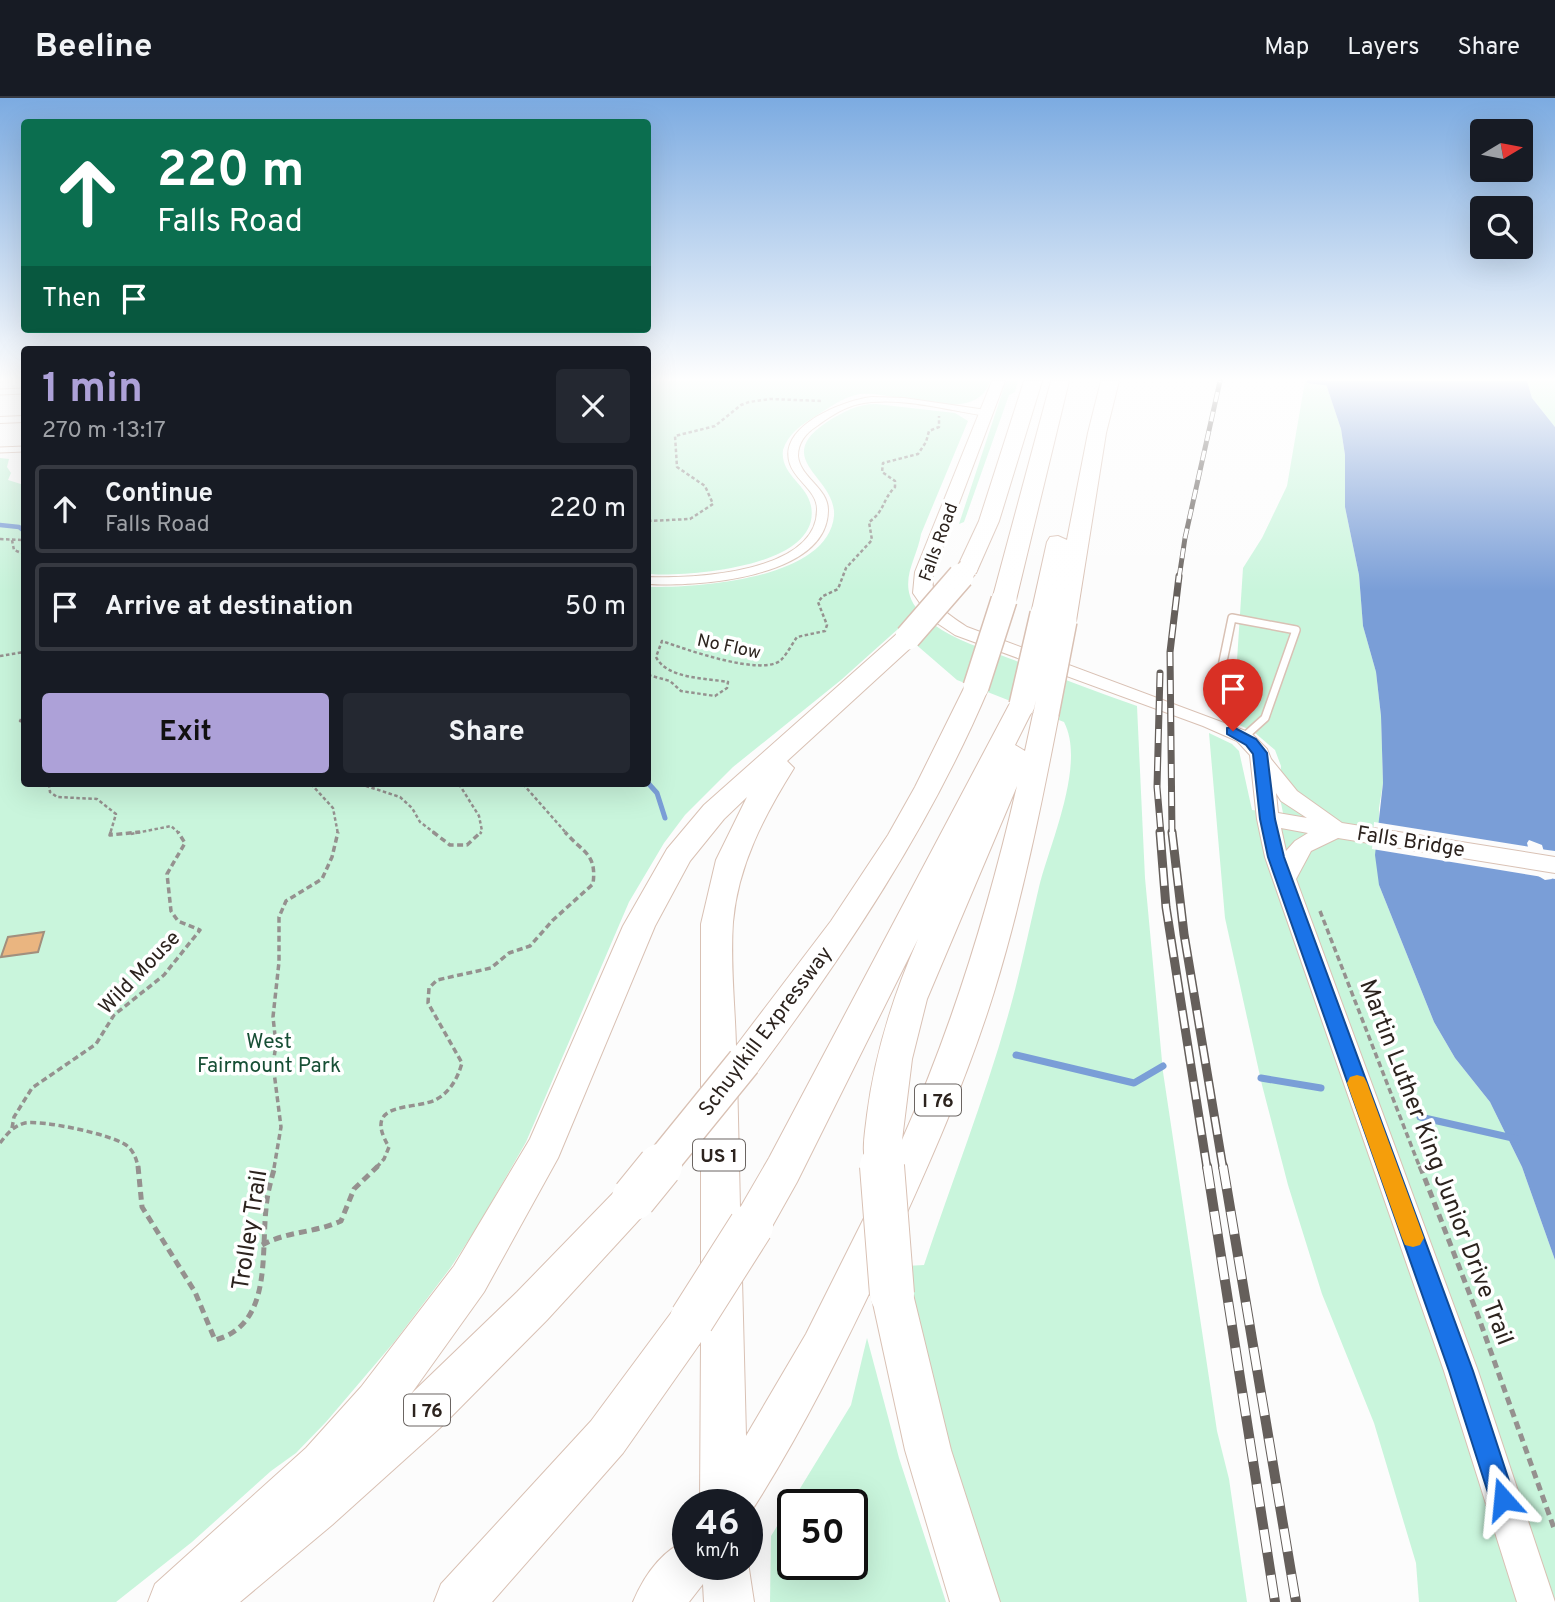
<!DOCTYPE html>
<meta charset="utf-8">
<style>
:root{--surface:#171b24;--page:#242831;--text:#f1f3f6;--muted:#9ea1a6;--line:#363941;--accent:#ada1d8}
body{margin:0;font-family:Overpass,sans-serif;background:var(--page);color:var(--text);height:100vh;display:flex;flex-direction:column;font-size:26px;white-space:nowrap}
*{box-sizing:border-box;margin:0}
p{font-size:23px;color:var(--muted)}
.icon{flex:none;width:38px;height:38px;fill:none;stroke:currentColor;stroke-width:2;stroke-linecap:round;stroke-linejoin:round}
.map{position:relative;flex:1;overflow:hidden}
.details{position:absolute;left:21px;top:248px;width:630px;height:441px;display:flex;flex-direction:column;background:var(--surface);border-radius:7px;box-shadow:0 7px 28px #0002}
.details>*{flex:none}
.top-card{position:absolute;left:21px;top:21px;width:630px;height:214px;border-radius:7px;box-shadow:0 7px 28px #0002;background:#0b6e4f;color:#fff;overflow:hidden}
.needle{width:46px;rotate:80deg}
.controls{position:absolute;left:1470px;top:21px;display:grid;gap:14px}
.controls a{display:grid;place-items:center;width:63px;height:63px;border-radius:7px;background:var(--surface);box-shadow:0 7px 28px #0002;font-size:35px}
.speed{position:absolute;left:672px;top:1391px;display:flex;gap:14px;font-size:35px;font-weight:700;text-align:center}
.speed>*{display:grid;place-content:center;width:91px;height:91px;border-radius:50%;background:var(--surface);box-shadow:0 7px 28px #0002;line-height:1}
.speed small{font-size:18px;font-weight:400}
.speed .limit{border:4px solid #111;border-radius:10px;background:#fff;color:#111}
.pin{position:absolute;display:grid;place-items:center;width:60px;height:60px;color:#fff;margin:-72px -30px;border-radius:50% 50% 50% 0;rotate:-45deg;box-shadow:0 0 7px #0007}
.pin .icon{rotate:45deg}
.me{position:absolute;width:77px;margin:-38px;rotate:342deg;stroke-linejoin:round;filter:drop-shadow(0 0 5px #0008)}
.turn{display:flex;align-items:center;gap:24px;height:147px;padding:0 21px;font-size:32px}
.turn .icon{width:91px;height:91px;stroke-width:2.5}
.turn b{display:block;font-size:49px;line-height:60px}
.then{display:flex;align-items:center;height:66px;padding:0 21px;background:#0003;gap:14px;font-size:26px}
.round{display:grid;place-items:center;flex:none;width:74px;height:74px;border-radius:7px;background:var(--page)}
.headline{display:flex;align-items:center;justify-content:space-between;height:119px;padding:0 21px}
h1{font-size:42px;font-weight:700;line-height:52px;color:var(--accent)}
.cta{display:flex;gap:14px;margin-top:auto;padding:14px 21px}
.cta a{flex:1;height:80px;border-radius:7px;background:var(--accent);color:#111;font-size:28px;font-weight:700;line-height:80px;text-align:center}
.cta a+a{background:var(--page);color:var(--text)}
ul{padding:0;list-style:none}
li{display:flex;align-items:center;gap:21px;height:88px;margin:0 14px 10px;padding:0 7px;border:4px solid var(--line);border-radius:7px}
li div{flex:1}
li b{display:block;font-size:26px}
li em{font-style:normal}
header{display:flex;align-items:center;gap:42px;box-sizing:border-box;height:98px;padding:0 35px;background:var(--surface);border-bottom:2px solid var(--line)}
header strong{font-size:33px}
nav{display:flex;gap:38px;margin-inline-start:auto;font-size:24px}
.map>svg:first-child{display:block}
.green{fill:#c9f5dc;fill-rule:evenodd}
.water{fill:#7a9ed7;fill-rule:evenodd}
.pier{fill:#fcfcfc}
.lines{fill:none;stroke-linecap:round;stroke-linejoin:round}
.stream-far2{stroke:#7a9ed7;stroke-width:4.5}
.stream-far1{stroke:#7a9ed7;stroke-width:5}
.stream{stroke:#7a9ed7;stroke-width:7}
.building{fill:#eab580;stroke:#a18f7d;stroke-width:2}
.lane-far1-casing{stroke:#d9c1b4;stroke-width:7}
.lane-casing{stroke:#d9c1b4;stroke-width:10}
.street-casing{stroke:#d9c1b4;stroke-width:2}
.secondary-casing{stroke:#d9c1b4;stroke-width:2}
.highway-casing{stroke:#d9c1b4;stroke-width:2}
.path-far2{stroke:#95918f;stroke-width:2.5;stroke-dasharray:3.5 2.5;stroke-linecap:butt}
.path-far1{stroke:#95918f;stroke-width:3.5;stroke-dasharray:6 3.5;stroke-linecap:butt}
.path{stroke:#95918f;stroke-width:5;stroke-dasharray:8 5;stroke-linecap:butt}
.lane-far1{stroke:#fff;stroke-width:5}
.lane{stroke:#fff;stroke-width:7}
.street{fill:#fff;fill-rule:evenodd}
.secondary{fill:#fff;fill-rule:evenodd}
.highway{fill:#fff;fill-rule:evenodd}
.rail-far3-casing{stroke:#655f5b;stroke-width:5}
.rail-far2-casing{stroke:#655f5b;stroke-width:7}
.rail-far1-casing{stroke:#655f5b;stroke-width:9}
.rail-casing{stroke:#655f5b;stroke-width:10}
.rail-far3{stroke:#fff;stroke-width:3.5;stroke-dasharray:10;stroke-linecap:butt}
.rail-far2{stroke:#fff;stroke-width:4.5;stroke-dasharray:14;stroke-linecap:butt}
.rail-far1{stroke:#fff;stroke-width:6;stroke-dasharray:18;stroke-linecap:butt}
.rail{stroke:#fff;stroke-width:8;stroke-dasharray:23;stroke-linecap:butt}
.highway-bridge-far3-casing{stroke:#d9c1b4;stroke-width:21;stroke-linecap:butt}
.highway-bridge-far2-casing{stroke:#d9c1b4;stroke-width:28;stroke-linecap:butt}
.highway-bridge-far1-casing{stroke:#d9c1b4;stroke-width:36;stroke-linecap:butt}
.highway-bridge-casing{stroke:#d9c1b4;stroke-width:46;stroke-linecap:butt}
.highway-bridge-far3{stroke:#fff;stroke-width:19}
.highway-bridge-far2{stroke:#fff;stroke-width:25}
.highway-bridge-far1{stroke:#fff;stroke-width:33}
.highway-bridge{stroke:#fff;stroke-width:44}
.route{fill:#1a73e8;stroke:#114b97;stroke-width:2}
.slow{fill:#f59e0b}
.labels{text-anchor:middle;stroke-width:7;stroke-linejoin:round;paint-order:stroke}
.far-street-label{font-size:18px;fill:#2c231e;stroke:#fff}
.shield{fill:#fff;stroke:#6b6562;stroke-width:2}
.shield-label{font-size:19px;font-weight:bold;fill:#2c231e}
.street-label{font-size:21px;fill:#2c231e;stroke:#fff}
.park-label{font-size:21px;fill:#174f35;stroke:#fff}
.near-street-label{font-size:24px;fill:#2c231e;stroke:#fff}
</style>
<header>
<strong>Beeline</strong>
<nav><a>Map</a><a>Layers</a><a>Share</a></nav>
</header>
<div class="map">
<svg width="1555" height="1504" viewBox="0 0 1555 1504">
<rect width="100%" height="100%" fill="#fcfcfc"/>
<path class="green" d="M648,283h342c-14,47 -96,9 -130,13 -17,3 -30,13 -44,22 -14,8 -28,18 -33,34 -3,25 24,34 28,56 12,62 -126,71 -163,68z
M1006,283h12l-3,11 -6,3 -45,127 -5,2z
M1305,283h20l16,48 4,26v52l14,68 4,51 13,46 5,44 2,67 -4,25v77l55,137 21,36 35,44 32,65 33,93v342h-136l-3,-39 -42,-140 -52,-129 -34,-109 -26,-100 -37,-167 -16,-185 23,11 7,7 13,59 31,3 -4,-20 2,-27 -6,-16 -21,-18 -21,-10 10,-154 19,-30 25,-52z
M1527,283h28v46l-23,-29z
M876,306l79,9 13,8 -47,113c-3,21 -18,40 -11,62 3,11 14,21 23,28 23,17 52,25 78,35 42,16 84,32 126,47l8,172 18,194 54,359 12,48 18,123h-257l-29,-76 -55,-260 18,-1c29,-87 64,-175 88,-264 10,-37 18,-76 27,-114 11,-44 47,-123 25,-165l-107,-42 -59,-51 -57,51 -108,87 -48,48 -21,28 -35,59 -103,240 -47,82 -28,43 -56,74 -69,81 -30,31 -25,18 -79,71 -76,60h-116v-1144l9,1 -2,8 4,6 -3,7 16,5v299h624v-197c47,1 180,-7 186,-71 3,-39 -64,-56 -7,-94 16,-10 30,-18 49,-18z
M867,1240l32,120 47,144h-176l1,-66 80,-131zM793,1407h59v59h-59z"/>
<path class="water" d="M1325,283h202l5,17 23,29v833l-33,-93 -32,-65 -35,-44 -21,-36 -55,-137 -4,-30 8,-72 -2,-67 -5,-44 -13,-46 -4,-51 -14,-68v-52l-4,-26zM1529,742l13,5 10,34 -7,1 -10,-6 -8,-31z"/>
<path class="pier" d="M1374,724l157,25 7,25 7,5 4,-1 -9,-27 15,2v28l-183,-30z"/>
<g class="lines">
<path class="stream-far2" d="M1309,283l25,3
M0,427l19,2 5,4"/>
<path class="stream-far1" d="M648,685l9,10 8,25"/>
<path class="stream" d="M1016,957l118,28 29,-17
M1261,980l60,10
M1420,1019l97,22"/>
</g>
<path class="building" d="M44,834l-6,20 -37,5 7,-20z"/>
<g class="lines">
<g class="lane-far1-casing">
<path id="lane-far1" d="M0,294l24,-1
M0,352l24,-1"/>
</g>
<g class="lane-casing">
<path id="lane" d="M1220,578l12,-58 64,12 -31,88 -21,19"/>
</g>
<g class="street-casing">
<path id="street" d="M872,299l32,1 82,12 5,3 -5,3c-40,-6 -87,-20 -127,-12 -15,3 -30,13 -42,22 -11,7 -19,16 -19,30 2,22 31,32 30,55 -1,67 -131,76 -180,73v-7c45,2 170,-4 169,-68 0,-18 -22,-29 -27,-45 -13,-38 54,-64 82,-67z
M24,318v6l-24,1v-6z"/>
</g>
<g class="secondary-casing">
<path id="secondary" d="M992,283h13l-72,191c-3,32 9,38 34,55l284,106 16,16 4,10 26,32 45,32 213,34v16l-217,-35 -27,13 -15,28 182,492 77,231h-38l-73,-231 -179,-514 -8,-38 -7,-64 -13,-14 -34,-15 -248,-91 -24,-16 -18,-26 2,-21zM1276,695l5,8 26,17 -29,-5zM1281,730l27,5 -13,8 -9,10z"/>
</g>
<g class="highway-casing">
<path id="highway" d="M1024,283h18l-43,140 -23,52h-16l-3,-5 22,-47z
M1051,283h18l-53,219 -4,5h-16l-4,-5z
M1101,283h18l-13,52 -30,188 -4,5h-16l-3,-10 -10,5 -8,-2 -4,-5 16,-72 3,-5 8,-1 9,4 21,-107z
M908,532l9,2 3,5 -3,5 -130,119 7,7c-30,48 -56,97 -61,154 -3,41 2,84 3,124l95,-125 57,-86 27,-48 52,-105 9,-3 9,3 4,5c-59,140 -142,264 -232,385l-13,4 -7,-2 3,134 29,-50 240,-453 4,-5 9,-3 9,3 4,5 -20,40 10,6 8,-37 4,-6 9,-2 9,2 4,6c-18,93 -37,187 -65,278 -28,90 -66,175 -105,260 -43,91 -87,181 -142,266v-13h-47l1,-163 -78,111 -131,149h-58l7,-18 150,-163 86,-116 15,-6 9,3v-378l15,-64 31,-63 -23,22 -34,42 -35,65 -97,232 -74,134 -73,102 106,-102 103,-106 14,-5 14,5 6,12 -6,12 -101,110 -105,106 -110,99 -92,77h-92l7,-18 151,-136 55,-61 93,-121 76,-127 93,-213 44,-77 37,-44 195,-173zM1017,688c-28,121 -64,240 -115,354l10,-81 15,-60zM918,841c-25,57 -43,114 -51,176 -2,19 -7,40 2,58l16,3 -79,158 -60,102 -5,-196 10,4 14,-5 32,-57z
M892,1177l15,5 6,14 38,156 49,152h-50l-45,-152 -34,-156 6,-14z
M688,1442v24h59v-8l7,46h-50l-1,-18 -14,18h-56c11,-26 29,-52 55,-62z"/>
</g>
<path class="path-far2" d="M648,423l42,-2 23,-15 -8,-18 -28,-19 -2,-31 40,-10 26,-21 8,-3 21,-3 52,2
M0,441l24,1
M12,442l2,10 10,4
M0,558l24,-4
M648,577l22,6 11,10 34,5 12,-8 1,-6c-22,-4 -61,-3 -72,-25l6,-16c23,8 100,36 119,19 6,-6 11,-16 16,-23l28,-6 2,-6 -9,-23 5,-6 15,-7 8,-21 26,-28 -3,-18c16,-11 13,-22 26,-35v-6l-13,-9 1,-9 35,-9 8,-12 3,-11 10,-4v-11
M24,616l-4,7 4,3
M49,686l1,8 7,5 40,2 19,15 -6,20
M311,686l22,24 5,26
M360,686l40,13 12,11 8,14 16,12
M459,686l20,32 3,15 -2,3
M523,686l44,50
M131,736l40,-8 9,8"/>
<path class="path-far1" d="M111,734l-1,3 30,-3
M433,734l17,13h17l14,-13
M1320,813l100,257
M12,1030l2,-11 18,-29 64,-44 18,-29 50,-40 36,-45 -22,-9 -7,-10 -4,-37 18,-31 -7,-11
M0,1045c7,-9 13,-17 25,-20 18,-3 85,11 101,22 7,5 11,14 12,23
M274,1070l7,-41 -8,-63 3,-19 -3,-28 6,-55v-45l7,-16 36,-22 10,-22 6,-25
M376,1070l8,-9 5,-12c-29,-48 28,-36 48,-48 14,-8 21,-22 25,-36l-34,-60 1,-15 8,-8 54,-12 18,-15 21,-7 23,-26 40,-36c4,-31 -10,-31 -28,-52"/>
<path class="path" d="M138,1068l4,41 53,85 20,48c57,-15 46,-84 51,-131 1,-15 5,-29 9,-43
M1420,1068l57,147 78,218
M262,1147c25,-14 53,-12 79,-24l13,-32 24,-23"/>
<use href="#lane-far1" class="lane-far1"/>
<use href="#lane" class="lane"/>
<use href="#street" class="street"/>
<use href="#secondary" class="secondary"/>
<use href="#highway" class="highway"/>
<g class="rail-far3-casing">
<path id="rail-far3" d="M1179,480l6,-40 35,-157"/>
</g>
<g class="rail-far2-casing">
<path id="rail-far2" d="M1160,575l-3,114 4,47
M1172,736l-2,-182 9,-76"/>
</g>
<g class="rail-far1-casing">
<path id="rail-far1" d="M1160,734l6,75 41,261
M1172,734l12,102 39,234"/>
</g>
<g class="rail-casing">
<path id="rail" d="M1207,1068l68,436
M1223,1068l73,436"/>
</g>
<use href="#rail-far3" class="rail-far3"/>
<use href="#rail-far2" class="rail-far2"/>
<use href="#rail-far1" class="rail-far1"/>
<use href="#rail" class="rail"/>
<g class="highway-bridge-far3-casing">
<path id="highway-bridge-far3" d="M959,480l9,-10"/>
</g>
<g class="highway-bridge-far2-casing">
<path id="highway-bridge-far2" d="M908,539l53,-61
M976,589l28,-87
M1022,607l21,-91
M1046,616l18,-93"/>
</g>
<g class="highway-bridge-far1-casing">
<path id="highway-bridge-far1" d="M882,1063l1,7
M658,1070l86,-106"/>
</g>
<g class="highway-bridge-casing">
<path id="highway-bridge" d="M882,1068l10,128
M634,1100l26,-32
M692,1221l59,-93"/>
</g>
<use href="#highway-bridge-far3" class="highway-bridge-far3"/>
<use href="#highway-bridge-far2" class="highway-bridge-far2"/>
<use href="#highway-bridge-far1" class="highway-bridge-far1"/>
<use href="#highway-bridge" class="highway-bridge"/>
</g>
<linearGradient id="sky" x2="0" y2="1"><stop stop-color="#7cabe1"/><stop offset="0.57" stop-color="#fefefe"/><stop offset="1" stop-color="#fefefe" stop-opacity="0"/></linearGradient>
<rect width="1555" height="493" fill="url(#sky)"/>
<path class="route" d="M1233,629l23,12 11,14 8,66 9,38 189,514 42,128 -3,9 -9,4 -9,-4 -4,-9 -41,-128 -181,-514 -8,-38 -7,-65 -7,-9 -19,-11v-6z"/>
<path class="slow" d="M1357,977l7,2 3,6 57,155 -4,7 -7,2 -8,-2 -3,-7 -55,-155 3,-6z"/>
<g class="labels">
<g class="far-street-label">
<text transform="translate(938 444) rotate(-70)" y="6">Falls Road</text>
<text transform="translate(729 548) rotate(12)" y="6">No Flow</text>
</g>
<g class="shield">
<rect x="915" y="986.5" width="46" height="31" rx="5"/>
<rect x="693" y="1041.5" width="52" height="31" rx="5"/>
<rect x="404" y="1296.5" width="46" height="31" rx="5"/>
</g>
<g class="shield-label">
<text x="938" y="1009">I 76</text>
<text x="719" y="1064">US 1</text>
<text x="427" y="1319">I 76</text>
</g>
<g class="street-label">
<text transform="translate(1411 743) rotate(9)" y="7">Falls Bridge</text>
<text transform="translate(139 874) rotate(-46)" y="7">Wild Mouse</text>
<text transform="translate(765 933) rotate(-53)" y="7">Schuylkill Expressway</text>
</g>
<g class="park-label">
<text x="269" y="950">West<tspan x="269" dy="24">Fairmount Park</tspan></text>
</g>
<g class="near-street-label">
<text transform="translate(1437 1064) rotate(69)" y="8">Martin Luther King Junior Drive Trail</text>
<text transform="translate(249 1132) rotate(-81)" y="8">Trolley Trail</text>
</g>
</g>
</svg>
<div class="controls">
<a><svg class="needle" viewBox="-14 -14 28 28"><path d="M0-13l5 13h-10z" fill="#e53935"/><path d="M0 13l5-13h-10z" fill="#9ea1a6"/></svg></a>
<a><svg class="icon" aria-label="search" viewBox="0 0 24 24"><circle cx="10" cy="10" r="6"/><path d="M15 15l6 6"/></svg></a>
</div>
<div class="speed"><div>46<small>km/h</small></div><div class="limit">50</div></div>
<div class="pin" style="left:1233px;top:633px;background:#d93025"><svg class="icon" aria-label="arrive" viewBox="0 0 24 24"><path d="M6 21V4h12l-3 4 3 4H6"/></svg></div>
<svg class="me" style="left:1503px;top:1401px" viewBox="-20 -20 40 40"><path d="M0-17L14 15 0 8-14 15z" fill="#1a73e8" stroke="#fff" stroke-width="4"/></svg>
<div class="top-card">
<div class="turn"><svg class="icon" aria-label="ahead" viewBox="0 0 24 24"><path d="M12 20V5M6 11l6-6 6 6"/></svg><div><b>220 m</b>Falls Road</div></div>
<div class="then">Then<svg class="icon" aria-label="arrive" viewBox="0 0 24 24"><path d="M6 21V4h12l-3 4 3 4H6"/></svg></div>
</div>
<section class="details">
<div class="headline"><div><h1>1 min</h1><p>270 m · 13:17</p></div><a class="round"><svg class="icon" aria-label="close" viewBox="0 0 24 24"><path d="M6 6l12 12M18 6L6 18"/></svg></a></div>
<ul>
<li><svg class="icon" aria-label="ahead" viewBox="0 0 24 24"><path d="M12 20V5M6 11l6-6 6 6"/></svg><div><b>Continue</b><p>Falls Road</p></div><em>220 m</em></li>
<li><svg class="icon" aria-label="arrive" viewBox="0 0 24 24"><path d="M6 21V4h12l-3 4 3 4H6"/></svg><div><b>Arrive at destination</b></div><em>50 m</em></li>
</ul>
<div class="cta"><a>Exit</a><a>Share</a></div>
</section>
</div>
